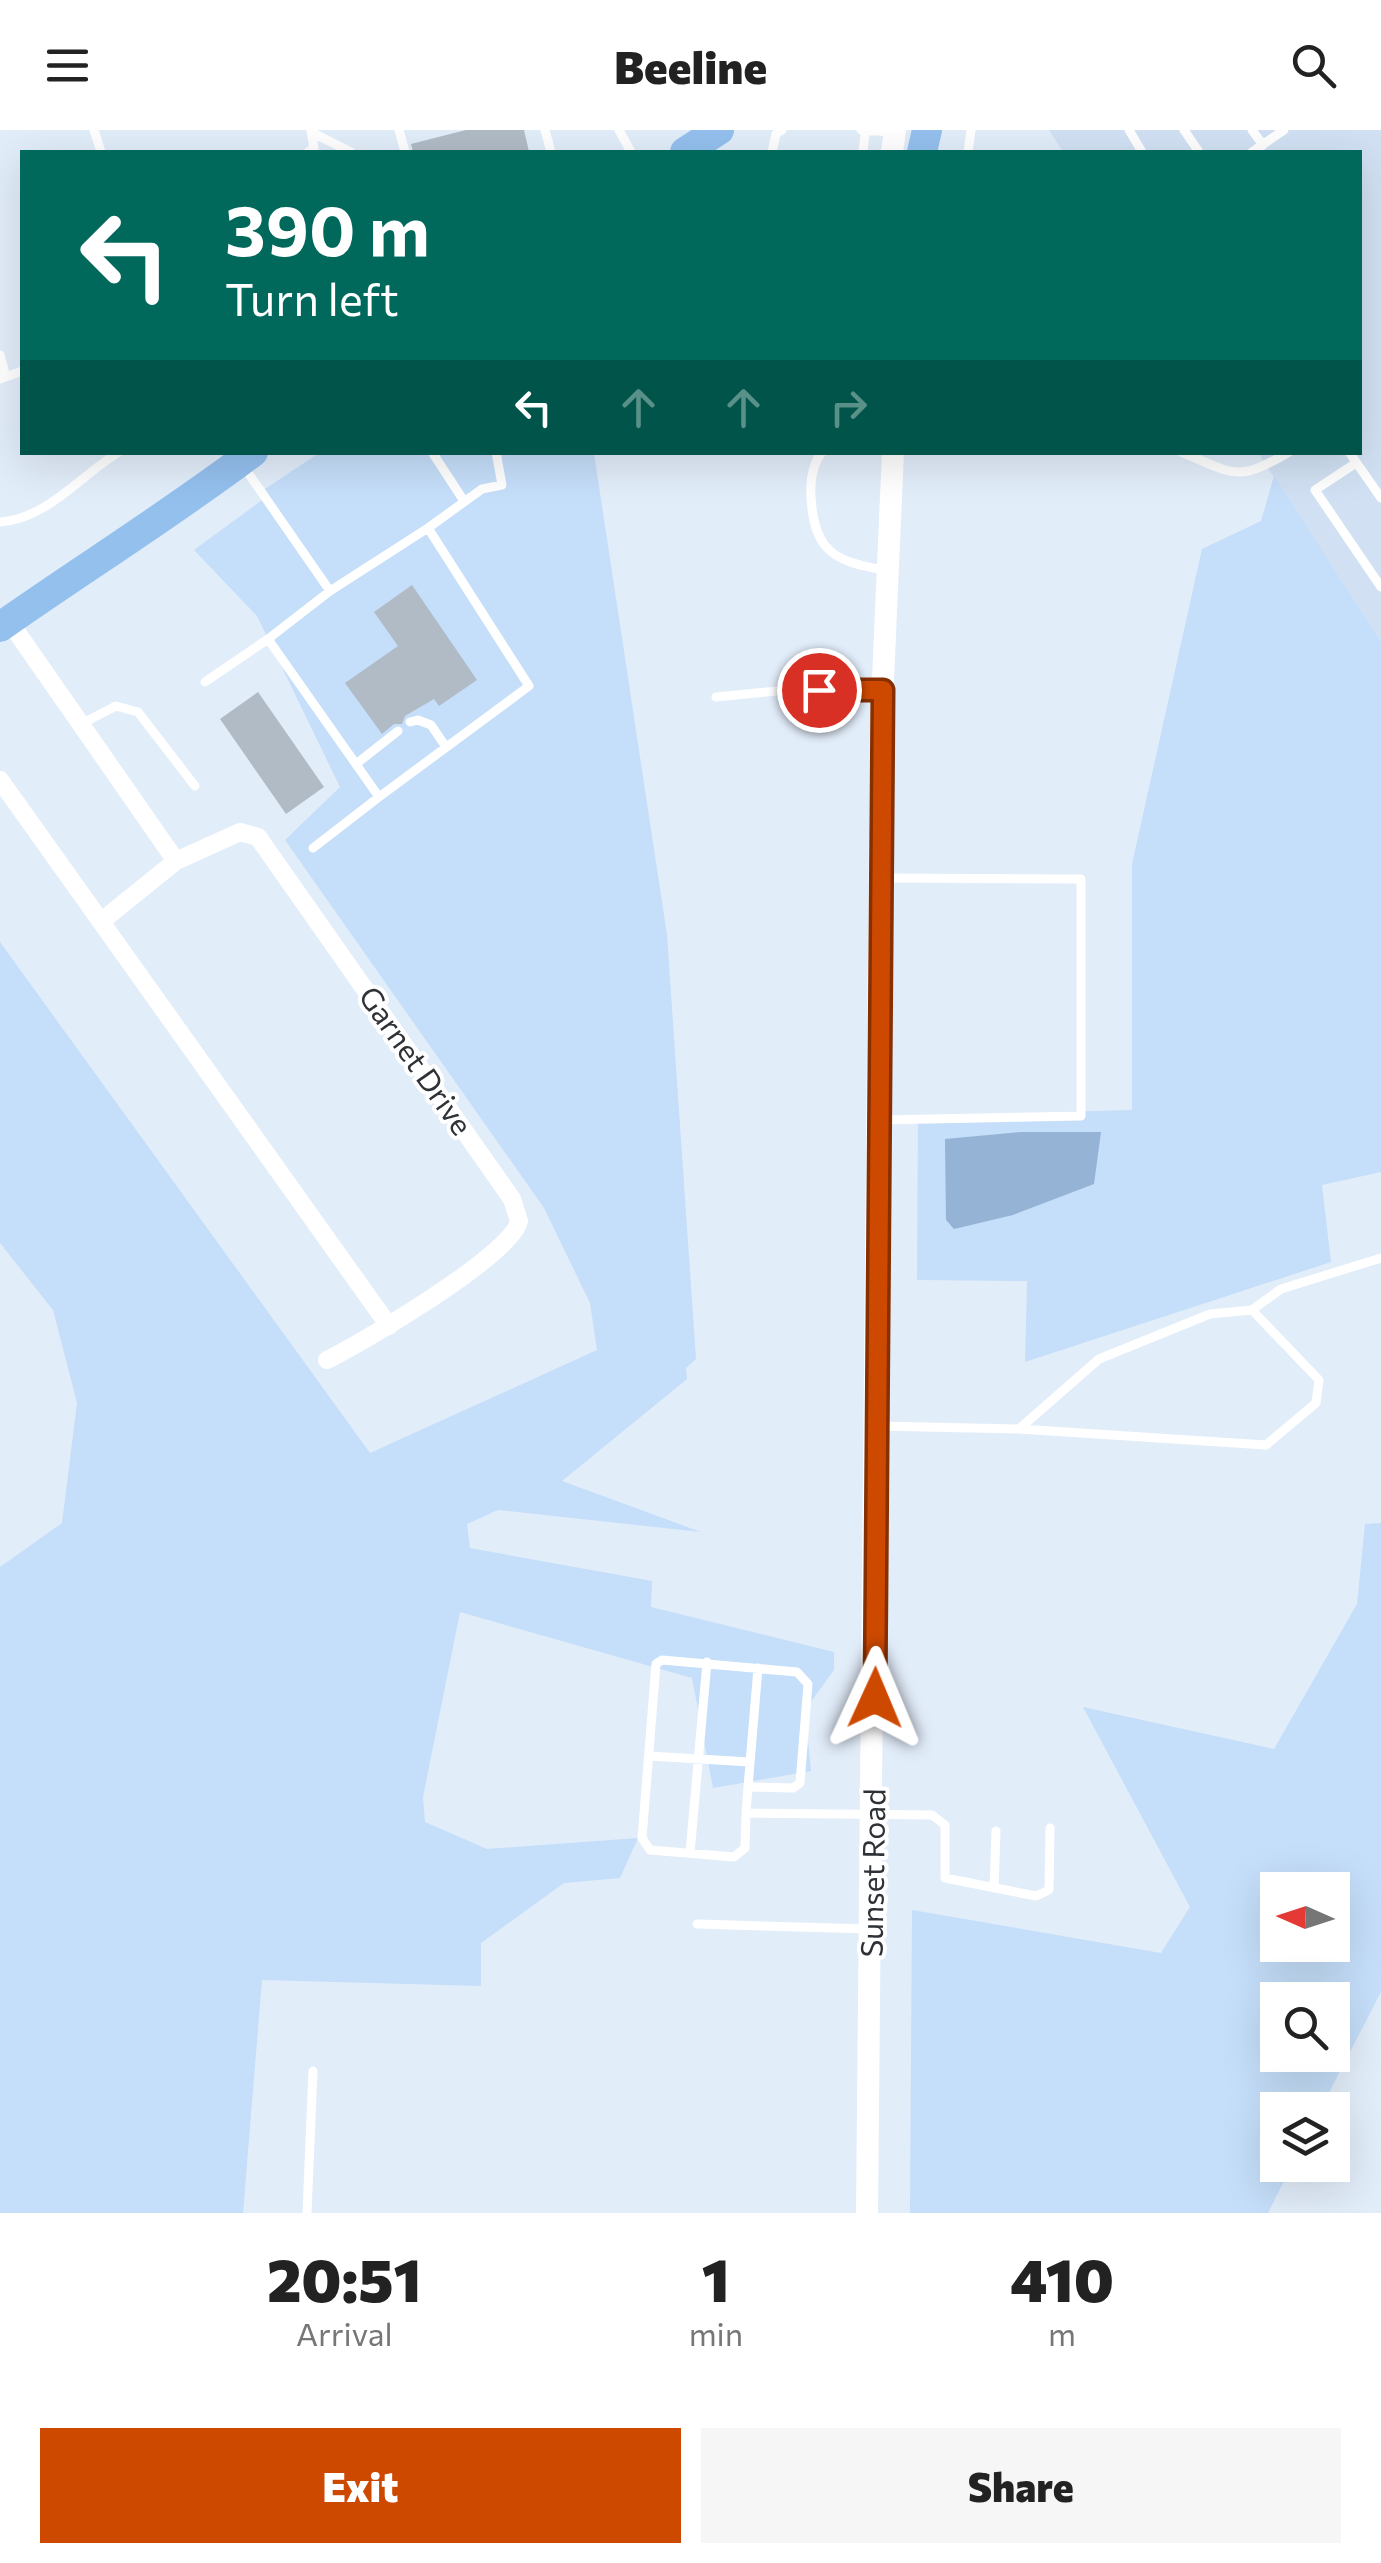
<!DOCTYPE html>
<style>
:root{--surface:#fff;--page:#f6f6f6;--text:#222;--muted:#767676;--accent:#ce4900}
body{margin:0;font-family:Commissioner,sans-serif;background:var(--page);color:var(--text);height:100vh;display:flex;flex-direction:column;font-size:38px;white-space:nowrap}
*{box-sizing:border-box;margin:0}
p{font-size:32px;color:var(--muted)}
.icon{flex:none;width:55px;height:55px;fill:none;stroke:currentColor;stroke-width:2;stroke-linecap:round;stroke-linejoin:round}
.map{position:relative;height:2083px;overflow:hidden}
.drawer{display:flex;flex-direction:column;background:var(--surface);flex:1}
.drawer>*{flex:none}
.top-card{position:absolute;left:20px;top:20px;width:1342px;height:305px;border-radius:0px;box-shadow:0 10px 40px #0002;background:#00695c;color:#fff;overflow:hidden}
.needle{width:65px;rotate:273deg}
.fabs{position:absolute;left:1260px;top:1742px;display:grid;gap:20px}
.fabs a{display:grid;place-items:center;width:90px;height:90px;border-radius:0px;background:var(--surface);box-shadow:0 10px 40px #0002;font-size:50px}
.pin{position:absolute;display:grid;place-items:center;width:85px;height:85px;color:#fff;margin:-42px;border:5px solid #fff;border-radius:50%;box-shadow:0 2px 10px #0007}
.me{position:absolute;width:110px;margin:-55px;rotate:1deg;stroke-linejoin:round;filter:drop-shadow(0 0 8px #0008)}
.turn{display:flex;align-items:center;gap:35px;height:210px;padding:0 40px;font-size:45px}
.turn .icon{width:130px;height:130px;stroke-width:2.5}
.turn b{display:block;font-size:70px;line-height:85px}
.lanes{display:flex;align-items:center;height:95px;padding:0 40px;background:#0003;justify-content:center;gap:50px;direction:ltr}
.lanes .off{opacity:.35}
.eta{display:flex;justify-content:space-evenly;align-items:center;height:170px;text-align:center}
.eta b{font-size:60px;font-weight:800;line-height:70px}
.action{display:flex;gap:20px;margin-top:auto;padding:20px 40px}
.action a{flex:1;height:115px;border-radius:0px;background:var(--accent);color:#fff;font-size:40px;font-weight:800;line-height:115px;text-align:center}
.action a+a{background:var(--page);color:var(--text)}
header{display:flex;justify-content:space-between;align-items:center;height:130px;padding:0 40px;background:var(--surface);font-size:45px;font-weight:800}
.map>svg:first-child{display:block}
.built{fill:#d1e1f3}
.green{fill:#c5def9;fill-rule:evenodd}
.water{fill:#95b3d5}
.building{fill:#b0bbc6}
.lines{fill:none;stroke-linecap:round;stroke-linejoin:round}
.service{stroke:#fff;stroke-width:9}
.minor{stroke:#fff;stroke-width:18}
.tertiary{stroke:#fff;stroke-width:22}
.trunk{stroke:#94c0ee;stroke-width:30}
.route-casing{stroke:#862f00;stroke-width:25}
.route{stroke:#ce4900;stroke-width:18}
.labels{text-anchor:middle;stroke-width:8;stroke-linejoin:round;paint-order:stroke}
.street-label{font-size:30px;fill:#2e3237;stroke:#fff}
</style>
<header><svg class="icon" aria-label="menu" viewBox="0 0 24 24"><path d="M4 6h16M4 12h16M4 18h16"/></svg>Beeline<svg class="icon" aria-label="search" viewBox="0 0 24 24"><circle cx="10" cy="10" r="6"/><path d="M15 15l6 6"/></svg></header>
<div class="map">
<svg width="1381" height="2083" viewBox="0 0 1381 2083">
<rect width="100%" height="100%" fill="#e2edfa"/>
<path class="built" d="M1049,0h332v512l-123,-189 102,-1v-300h-297z"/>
<path class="green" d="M319,323h275l73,482 29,424 -10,9 1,11 -125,102 139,51 -203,-22 -31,14 3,24 182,33 -1,26 183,45v18l-29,40 6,61 -98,17 -21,-110 -232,-66 -37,185 2,25 62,27 151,-11 -18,40 -56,5 -83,60v43l-219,-6 -19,233h-243v-646l62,-44 15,-120 -24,-93 -53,-67v-301l370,511 227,-103 -7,-47 -46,-95 -259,-368 55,-53 -83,-171 -63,-66 75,-55 -4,-6z
M1274,346l107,166v530l-59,13 9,77 -306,100 2,-81 -110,-1 1,-164 214,-6v-246l70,-315 59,-28z
M1381,1393v469l-61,118h-42v55h14l-24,48h-358l2,-303 249,43 29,-46 -107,-200 191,42 83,-145 8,-80zM1278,1760h54v55h-54zM1332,1870v55h-54v-55z"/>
<path class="water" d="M1021,1002h80l-7,52 -81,31 -59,14 -8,-9 -1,-81z"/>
<path class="building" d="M466,0h58l5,22h-116l-2,-8z
M412,455l65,95 -38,26 -5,-7 -29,17 -3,8h-8l-12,10 -37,-51 53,-37 -24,-34z
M258,562l66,95 -38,27 -66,-95z"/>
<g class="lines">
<path class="service" d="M94,0l7,22
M399,0l6,22
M545,0l6,22
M619,0l12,22
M861,0l31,2
M1129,0l13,22
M1184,0l15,22
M1252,0l11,15
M311,2l40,20
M308,22l6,-4 -3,-18
M772,22l4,-18 6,-4
M863,22l2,-18
M968,22l3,-22
M1252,22l32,-22
M0,225l6,22
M0,249l22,-8
M432,322l32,49
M822,322c-10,13 -12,29 -11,45 3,54 23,65 74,73
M1181,322c54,22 55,31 108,0
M1349,322l32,46
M1356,333l-41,27 66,97
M244,337l86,124 98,-63 101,158 -150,111 -111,-158 62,-48
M0,392c47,-3 81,-47 119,-70
M428,398l54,-39 20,-4 -6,-33
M205,552l63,-43
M716,567l71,-7h96
M410,592l8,-2 13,5 15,22
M81,594l35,-18 22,6 57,74
M356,634l42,-33
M313,718l66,-51
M880,990l201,-4v-237l-199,-1
M1252,1180l29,-21 100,-31
M877,1296l142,3 247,16 50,-42 3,-23 -67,-70 -42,4 -111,45 -80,70
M649,1626l101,6
M748,1657l10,-119
M746,1683l2,-26 45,1 7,-5 8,-99 -11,-12 -135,-12 -6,4 -14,174 8,12 84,7 11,-9 1,-35 186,2 13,10v53l91,18 13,-6 1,-62
M690,1723l17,-191
M994,1758l2,-57
M697,1794l173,5
M307,2083l6,-142"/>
<path class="minor" d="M9,491l167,240
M0,650l389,546
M103,790l73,-59 64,-29 18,5 254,362 7,22c-7,34 -156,121 -192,139"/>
<path class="tertiary" d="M892,22l3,-22
M867,2083l14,-1488 12,-273"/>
<path class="trunk" d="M685,22l34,-22
M922,22l5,-22
M0,497c84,-59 171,-113 253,-175"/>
</g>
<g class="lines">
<g class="route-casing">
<path id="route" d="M819,560h64l-8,1008"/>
</g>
<use href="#route" class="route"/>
</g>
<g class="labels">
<g class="street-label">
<text transform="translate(415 931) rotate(55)" y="10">Garnet Drive</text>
<text transform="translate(874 1743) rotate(-89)" y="10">Sunset Road</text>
</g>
</g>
</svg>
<div class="fabs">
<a><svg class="needle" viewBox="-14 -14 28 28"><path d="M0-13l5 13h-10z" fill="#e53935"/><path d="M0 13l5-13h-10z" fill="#767676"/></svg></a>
<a><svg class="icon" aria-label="search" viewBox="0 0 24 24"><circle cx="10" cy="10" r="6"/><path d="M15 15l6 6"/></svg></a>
<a><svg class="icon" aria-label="layers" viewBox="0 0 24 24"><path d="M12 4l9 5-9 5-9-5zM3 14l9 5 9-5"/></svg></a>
</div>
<div class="pin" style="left:819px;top:560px;background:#d93025"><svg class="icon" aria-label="arrive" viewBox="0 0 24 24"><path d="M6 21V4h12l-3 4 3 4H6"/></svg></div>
<svg class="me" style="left:875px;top:1568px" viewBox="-20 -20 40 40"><path d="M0-17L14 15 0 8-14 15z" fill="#ce4900" stroke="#fff" stroke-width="4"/></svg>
<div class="top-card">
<div class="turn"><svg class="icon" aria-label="left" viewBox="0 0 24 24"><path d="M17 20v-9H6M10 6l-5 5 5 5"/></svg><div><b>390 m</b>Turn left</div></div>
<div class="lanes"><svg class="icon" aria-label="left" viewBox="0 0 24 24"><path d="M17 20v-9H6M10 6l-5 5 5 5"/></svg><svg class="icon off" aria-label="ahead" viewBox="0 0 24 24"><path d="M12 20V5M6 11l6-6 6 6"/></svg><svg class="icon off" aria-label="ahead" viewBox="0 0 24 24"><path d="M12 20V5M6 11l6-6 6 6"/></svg><svg class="icon off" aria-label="right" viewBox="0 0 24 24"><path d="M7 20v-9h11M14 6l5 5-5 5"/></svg></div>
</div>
</div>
<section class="drawer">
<div class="eta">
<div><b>20:51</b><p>Arrival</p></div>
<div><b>1</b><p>min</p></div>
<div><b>410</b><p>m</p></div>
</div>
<div class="action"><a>Exit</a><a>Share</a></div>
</section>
